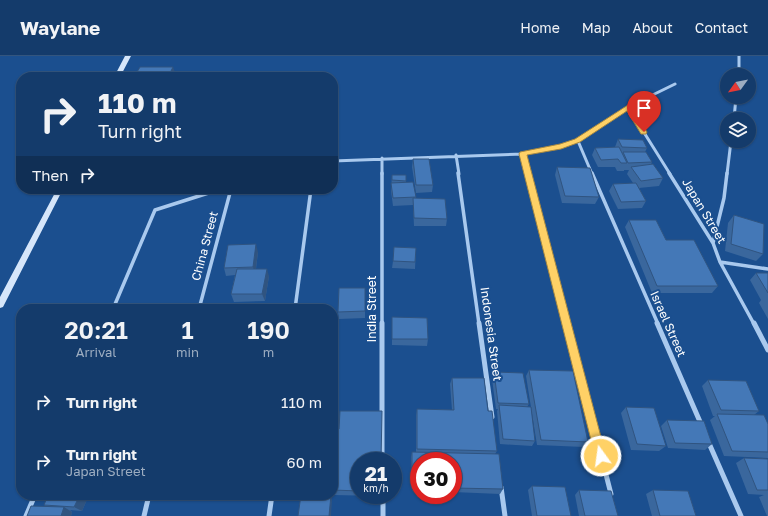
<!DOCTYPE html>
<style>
:root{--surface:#143b6b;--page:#214673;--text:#f1f3f6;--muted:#9dadc1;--line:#33557e}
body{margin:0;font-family:"Golos Text",sans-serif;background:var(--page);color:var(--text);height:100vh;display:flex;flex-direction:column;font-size:15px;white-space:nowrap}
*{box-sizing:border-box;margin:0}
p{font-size:13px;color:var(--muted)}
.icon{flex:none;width:22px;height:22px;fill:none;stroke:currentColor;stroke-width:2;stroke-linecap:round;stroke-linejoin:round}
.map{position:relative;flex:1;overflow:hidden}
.side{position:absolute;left:16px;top:248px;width:322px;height:196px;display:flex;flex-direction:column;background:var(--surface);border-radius:16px;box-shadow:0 1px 3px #0004,0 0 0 1px var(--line)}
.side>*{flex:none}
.banner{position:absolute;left:16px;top:16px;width:322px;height:122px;border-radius:16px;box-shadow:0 1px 3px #0004,0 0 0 1px var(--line);background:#143b6b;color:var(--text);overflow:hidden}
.needle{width:26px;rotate:237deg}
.tools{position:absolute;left:720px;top:12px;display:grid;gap:8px}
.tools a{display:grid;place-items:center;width:36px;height:36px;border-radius:50%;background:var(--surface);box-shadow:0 1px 3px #0004,0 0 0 1px var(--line);font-size:20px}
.speed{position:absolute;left:350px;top:396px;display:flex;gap:8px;font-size:20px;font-weight:700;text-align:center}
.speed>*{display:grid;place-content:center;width:52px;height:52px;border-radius:50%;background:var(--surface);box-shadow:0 1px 3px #0004,0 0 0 1px var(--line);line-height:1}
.speed small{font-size:10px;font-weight:400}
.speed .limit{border:6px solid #d22;background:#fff;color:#111}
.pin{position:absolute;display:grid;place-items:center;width:34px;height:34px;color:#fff;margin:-41px -17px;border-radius:50% 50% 50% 0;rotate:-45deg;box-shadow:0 0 4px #0007}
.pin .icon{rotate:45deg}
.me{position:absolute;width:44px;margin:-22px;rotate:346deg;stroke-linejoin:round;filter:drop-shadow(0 0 3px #0008)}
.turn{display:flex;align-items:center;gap:14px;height:84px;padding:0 16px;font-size:18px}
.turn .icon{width:52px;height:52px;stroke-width:2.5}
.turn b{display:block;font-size:28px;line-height:34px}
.then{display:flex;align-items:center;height:38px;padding:0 16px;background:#0003;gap:8px;font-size:15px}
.eta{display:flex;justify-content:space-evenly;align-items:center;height:68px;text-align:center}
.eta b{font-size:24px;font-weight:600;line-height:28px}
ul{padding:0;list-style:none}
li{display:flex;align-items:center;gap:12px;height:60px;padding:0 16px}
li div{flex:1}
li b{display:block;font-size:15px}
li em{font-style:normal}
header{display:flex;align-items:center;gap:24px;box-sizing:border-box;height:56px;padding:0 20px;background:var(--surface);border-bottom:1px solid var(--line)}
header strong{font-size:19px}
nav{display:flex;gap:22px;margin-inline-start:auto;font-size:14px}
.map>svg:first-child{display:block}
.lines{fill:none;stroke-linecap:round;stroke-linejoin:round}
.minor-far2{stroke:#a9c9ee;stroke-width:3}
.minor-far1{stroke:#a9c9ee;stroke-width:3.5}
.minor{stroke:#a9c9ee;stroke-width:5}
.secondary{fill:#d6e6fa;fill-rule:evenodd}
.wall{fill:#3a679d}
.shaded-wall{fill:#305480}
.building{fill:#4478b7;stroke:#305480}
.route{fill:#ffd166;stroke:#a68842}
.labels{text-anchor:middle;stroke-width:4;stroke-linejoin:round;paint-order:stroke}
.street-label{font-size:12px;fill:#fff;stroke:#1b4f8f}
</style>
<header>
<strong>Waylane</strong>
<nav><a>Home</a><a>Map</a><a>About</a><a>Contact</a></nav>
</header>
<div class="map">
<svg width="768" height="460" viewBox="0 0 768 460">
<rect width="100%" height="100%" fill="#1b4f8f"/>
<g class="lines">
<path class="minor-far2" d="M739,0v19
M628,51l42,67
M734,63l2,-22
M578,85l14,33
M523,98l5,20
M456,99l3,19
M382,102v16
M333,105l190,-7 38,-8 17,-5 50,-34 47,-23
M727,118l4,-33"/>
<path class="minor-far1" d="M382,117v151
M458,117l21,151
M528,117l39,151
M592,117l66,151
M669,117l44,70 7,19 34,62
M713,187l11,-45 3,-25
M720,206l48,7
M113,253l42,-99 66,-21
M199,253l32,-120
M295,253l16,-120"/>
<path class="minor" d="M382,267v138
M479,267l13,94
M567,267l44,171
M657,267l44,101
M754,267l14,27
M708,385l33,75
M501,431l4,29
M383,439v21
M26,460l9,-21
M144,460l5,-21
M269,460l3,-21"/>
<path class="secondary" d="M125,0h6l-11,21h-6z
M57,133h6l-60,118 -3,1v-11z"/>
</g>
<path class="wall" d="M618,83l29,9 -2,4 7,10 -1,3 12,13 -4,8 -20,2 7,13 -4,7 -24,1 -9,-18 4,-7 20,-1 -6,-9 2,-4h-5v1h-7l-2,-4h-17l-6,-12 3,-7 20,-1z
M413,103l20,26 -1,7 -16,1 -4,-26z
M557,111l42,30 -4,7 -33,-1 -7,-28z
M392,119h14v7l10,15v1l31,21 -1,7h-32l-1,-21 -20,1 -2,-15z
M734,159l29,39 -7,7 -31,-10 3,-28z
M629,164l89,66 -6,7h-60l-27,-66z
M416,192l-1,21 -23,-1 1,-7z
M258,196l-2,17 13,7 -4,25 -31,1 -3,-8 4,-19 -9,1 -2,-8z
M756,217h12v46l-9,-16 2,-3 -11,-20z
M365,239v23l-26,1 -1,-7z
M392,261l36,22 -1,7 -35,-1z
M529,314l59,72 -4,5 -47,-2 -11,-69z
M494,316l35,32 -2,3 8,34 -3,5 -32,-2 -3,-33 1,-2h-2l-4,-30z
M452,322l36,33 9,40 -2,3 8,35 -3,5 -47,-2v-31h-34v31l-7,-1 -1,-34 1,-5h4v-37l1,-6 35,1 -2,-26z
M708,324l51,31 -5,4 14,9v34l-44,-2 -14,-36 5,-4h-2l-11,-30z
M626,351l40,39 -7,5 -28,-1 -10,-37z
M667,364l45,24 -7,6 -37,-2 -7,-22z
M333,373l26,32v34h21v1l-47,-1z
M744,402l24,1v57h-1l-8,-19 5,-2 -16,-1 -12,-31z
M532,430l39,30h-39l-4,-26z
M579,434l39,26h-39l-4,-21z
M653,434l43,26h-44l-6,-22z
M48,439h41l-7,16 -12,-1 2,2 -1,4h-44l20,-9 -3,-2z"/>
<path class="shaded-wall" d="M173,11l3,8 -2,2h-6z
M256,188l2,8 -3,23 -2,-8z
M267,213l2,7 -4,25 -3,-7z
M335,254l1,6 -3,33v-16z
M80,439h9l-7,16 -8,-4z
M331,439l1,5 -1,16h-2z
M64,451l8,5 -1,4h-10z"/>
<path class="building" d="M140,11h33l-5,10h-34z
M199,19h31l-1,2h-31z
M618,83l25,1 4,8 -25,-1z
M619,91l8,16h-6l-3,-4 -17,1 -6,-12z
M623,96h23l6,10 -24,1z
M413,103h16l4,26h-17z
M653,108l10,14 -22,3 -10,-14z
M557,111l33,1 9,29 -34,-1z
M392,119h14v6l-14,-1z
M413,126l3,15 -23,1 -2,-15z
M636,127l10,18 -25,1 -8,-18z
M413,142l32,1 2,20 -33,-1z
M734,159l30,9 -1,30 -32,-10z
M629,164h27l10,20h28l24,46h-61z
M256,188l-3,23 -29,1 4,-23z
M394,191l22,1 -1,14 -22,-1z
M237,213h30l-5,25h-31z
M756,217h12v20z
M339,232h26v23l-27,1z
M333,253l2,1 -2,23z
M392,261l35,1 1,21h-36z
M529,314l44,1 15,71 -47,-2z
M494,316l29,1 6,31 -31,-1z
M452,322h32l4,33h4l5,40 -80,-2v-40l37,1z
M708,324l38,1 13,30 -38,-1z
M499,349l32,2 4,34 -32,-2z
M626,351l28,1 12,38 -29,-2z
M340,355h42l-1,50h-22v30l-26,-1v-61h6z
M717,358l47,1 4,9v28l-36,-1z
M667,364l37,1 8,23 -37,-1z
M412,396l87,2 4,35 -50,-1v-27h-34v26h-7z
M744,402l24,1v31h-11z
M532,430l33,1 6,29h-34z
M579,434l32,1 7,25h-33z
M653,434l35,1 8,25h-36z
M48,439h32l-6,12 -30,-2z
M301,439h30l-2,21h-31z
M31,450l33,1 -3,9h-34z"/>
<path class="route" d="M628,49l3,2 16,25 -1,2h-5l-14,-23 -47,31 -19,7 -34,6 79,301 -1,4 -4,1 -4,-1 -2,-4 -76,-302 1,-2 40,-8 15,-5z"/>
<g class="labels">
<g class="street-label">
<text transform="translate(704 155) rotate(59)" y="4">Japan Street</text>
<text transform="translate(205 190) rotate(-75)" y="4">China Street</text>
<text transform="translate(372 253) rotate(-90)" y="4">India Street</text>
<text transform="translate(668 268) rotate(66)" y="4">Israel Street</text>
<text transform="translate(491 278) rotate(82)" y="4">Indonesia Street</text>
</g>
</g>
</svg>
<div class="tools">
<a><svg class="needle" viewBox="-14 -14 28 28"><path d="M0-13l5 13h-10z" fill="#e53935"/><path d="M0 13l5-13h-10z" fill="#9dadc1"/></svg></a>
<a><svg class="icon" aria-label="layers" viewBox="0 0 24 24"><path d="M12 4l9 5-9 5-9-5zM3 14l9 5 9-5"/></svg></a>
</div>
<div class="speed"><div>21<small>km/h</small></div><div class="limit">30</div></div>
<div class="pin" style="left:644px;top:76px;background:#d93025"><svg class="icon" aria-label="arrive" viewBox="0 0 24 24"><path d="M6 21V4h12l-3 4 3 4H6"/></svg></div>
<svg class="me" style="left:601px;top:400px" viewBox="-20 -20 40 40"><circle r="17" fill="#ffd166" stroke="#fff" stroke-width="3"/><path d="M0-11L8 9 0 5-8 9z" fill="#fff"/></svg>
<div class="banner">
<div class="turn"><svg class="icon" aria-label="right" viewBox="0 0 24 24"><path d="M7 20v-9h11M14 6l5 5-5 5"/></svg><div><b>110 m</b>Turn right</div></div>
<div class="then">Then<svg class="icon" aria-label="right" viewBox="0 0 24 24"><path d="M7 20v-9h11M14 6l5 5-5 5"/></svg></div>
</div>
<section class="side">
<div class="eta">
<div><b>20:21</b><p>Arrival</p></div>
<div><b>1</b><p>min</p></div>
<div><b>190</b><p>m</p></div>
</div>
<ul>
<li><svg class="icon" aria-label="right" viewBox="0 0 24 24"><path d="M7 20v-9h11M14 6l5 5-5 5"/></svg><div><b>Turn right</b></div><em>110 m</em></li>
<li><svg class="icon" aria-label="right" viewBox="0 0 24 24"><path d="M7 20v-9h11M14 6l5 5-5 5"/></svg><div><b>Turn right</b><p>Japan Street</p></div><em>60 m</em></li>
</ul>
</section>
</div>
